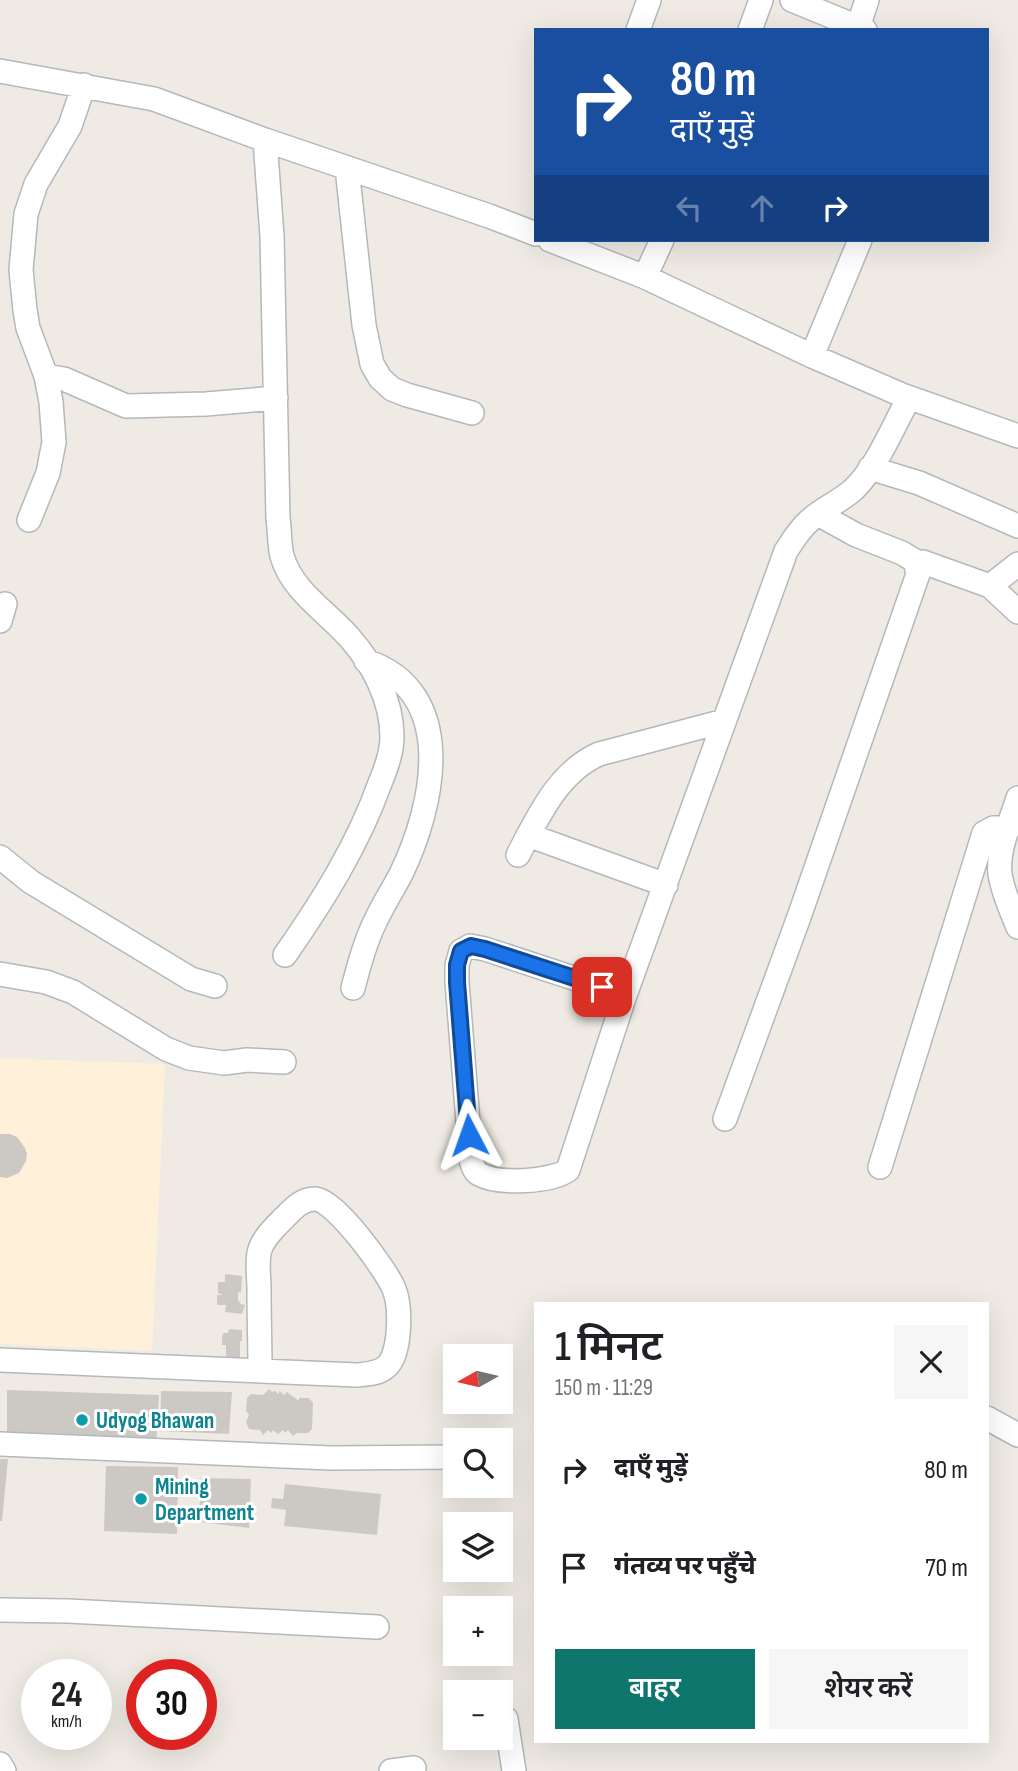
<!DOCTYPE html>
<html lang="hi">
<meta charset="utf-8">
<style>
:root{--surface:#fff;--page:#f6f6f6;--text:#202124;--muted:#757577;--accent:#0f766e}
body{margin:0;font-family:"Sofia Sans Condensed","Noto Sans Devanagari",sans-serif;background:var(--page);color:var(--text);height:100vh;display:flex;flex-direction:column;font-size:26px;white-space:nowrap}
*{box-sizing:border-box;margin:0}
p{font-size:23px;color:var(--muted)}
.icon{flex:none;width:38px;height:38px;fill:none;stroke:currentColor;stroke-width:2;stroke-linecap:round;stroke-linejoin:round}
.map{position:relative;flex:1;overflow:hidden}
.details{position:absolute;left:534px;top:1302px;width:455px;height:441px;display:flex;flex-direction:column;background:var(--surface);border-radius:0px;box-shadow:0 7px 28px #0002}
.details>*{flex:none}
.guide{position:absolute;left:534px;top:28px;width:455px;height:214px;border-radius:0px;box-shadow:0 7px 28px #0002;background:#1a4fa0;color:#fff;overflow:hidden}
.needle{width:46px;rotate:262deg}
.controls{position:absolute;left:443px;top:1344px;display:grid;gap:14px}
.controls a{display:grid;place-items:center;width:70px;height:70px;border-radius:0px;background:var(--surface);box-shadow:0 7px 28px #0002;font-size:35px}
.speed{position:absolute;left:21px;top:1659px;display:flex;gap:14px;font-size:35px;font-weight:700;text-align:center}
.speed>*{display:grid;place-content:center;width:91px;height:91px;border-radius:50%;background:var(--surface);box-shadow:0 7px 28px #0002;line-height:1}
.speed small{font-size:18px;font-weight:400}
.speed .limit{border:10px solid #d22;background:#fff;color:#111}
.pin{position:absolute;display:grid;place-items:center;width:60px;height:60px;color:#fff;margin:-30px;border-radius:14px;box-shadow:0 4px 10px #0006}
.me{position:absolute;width:77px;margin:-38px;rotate:356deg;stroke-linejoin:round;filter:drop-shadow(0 0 5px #0008)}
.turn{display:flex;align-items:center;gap:24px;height:147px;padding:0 21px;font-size:32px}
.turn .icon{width:91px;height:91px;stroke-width:2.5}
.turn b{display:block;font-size:49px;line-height:60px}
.lanes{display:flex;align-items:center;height:66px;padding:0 21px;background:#0003;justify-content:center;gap:35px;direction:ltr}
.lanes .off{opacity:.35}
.round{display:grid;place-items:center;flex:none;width:74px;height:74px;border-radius:0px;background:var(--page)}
.overview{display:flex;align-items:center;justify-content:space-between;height:119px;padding:0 21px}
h1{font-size:42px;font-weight:600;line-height:52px}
.button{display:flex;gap:14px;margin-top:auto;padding:14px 21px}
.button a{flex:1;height:80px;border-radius:0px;background:var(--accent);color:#fff;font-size:28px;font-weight:600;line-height:80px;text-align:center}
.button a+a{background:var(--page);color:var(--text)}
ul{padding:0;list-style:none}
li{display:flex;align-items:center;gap:21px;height:98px;padding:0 21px}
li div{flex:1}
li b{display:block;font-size:26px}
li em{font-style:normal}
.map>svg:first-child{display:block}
.commercial{fill:#fef0d9}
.building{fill:#ccc8c3}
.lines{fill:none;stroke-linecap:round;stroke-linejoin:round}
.minor-casing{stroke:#b4b8bb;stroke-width:26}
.minor{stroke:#fff;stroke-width:23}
.route-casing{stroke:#114b97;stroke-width:18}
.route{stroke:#1a73e8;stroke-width:12}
.culture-dot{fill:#0f9aa8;stroke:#fff;stroke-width:2.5}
.labels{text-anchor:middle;stroke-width:6;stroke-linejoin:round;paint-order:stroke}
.culture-label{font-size:23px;font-weight:bold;fill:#0d838f;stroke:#fff;text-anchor:start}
</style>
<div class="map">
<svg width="1018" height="1771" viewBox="0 0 1018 1771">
<rect width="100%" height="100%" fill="#efebe4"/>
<path class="commercial" d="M0,1058l165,6 -13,287 -152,-7z"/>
<path class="building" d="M0,1134h10l7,3 8,11 2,6 -1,7 -7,12 -12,5 -7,-1z
M225,1274l17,2 -1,17 -3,-1v8l3,4 4,1 -3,9 -17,-2 1,-7h-9v-10h6l-5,-2v-11h7z
M229,1329l13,1v11h-2v23h-14v-19h-4v-6l1,-6h5z
M269,1389l3,3 3,-1 3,3 2,-3 4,4 3,-3 12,9v-3h10l4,5 -1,26 -4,4h-11l-4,3 -5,-6 -3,3 -2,-3 -5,4 -5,-4 -2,3 -3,-3 -5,5 -3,-5 -11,-1 -3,-7 3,-7 -3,-4 1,-13 4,-4 12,1z
M7,1390l152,5 -3,51 -149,-1z
M161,1391l71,1 -3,42 -69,-3z
M0,1459h8l-6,62h-2z
M106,1466l72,1 -1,67 -73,-3z
M201,1478l50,1 -2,49 -50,-6z
M285,1484l96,10 -4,41 -93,-9 2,-16 -15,-2 1,-10 11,1z"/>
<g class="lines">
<g class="minor-casing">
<path id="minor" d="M792,0l73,30
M858,27l9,-27
M638,30l11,-30
M750,30l11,-30
M0,71l154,28 111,41 224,76 47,18
M265,140l7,96 6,283c2,12 1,25 4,37 10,35 44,55 67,81 24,27 43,63 43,100 0,16 -6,32 -12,46 -22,62 -58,119 -95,172
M347,168l17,157 8,39 8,14 12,11 15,6 65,18
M550,240l95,37 167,79 90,39 116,41
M645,277l17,-37
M812,356l48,-116
M46,376l18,3 62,27 80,-2 70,-6
M870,468l49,15 99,43
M29,520l19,-47 6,-31 -3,-40 -5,-26 -18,-48 -3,-18 -4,-40 5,-56 10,-30 34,-58 14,-41
M923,562l67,24 28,26
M990,586l28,-22
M0,621l5,-17
M1018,798c-7,23 -21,51 -18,76 3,19 11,36 18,53
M528,835l138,50
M518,855c20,-38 40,-83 81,-101l125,-33
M0,857l31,25 160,97 24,7
M0,974l46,8 27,10 93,57 23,9 35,5 23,-3 37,2
M353,988c5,-19 10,-39 18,-57 8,-20 20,-38 30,-57 33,-68 58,-182 -35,-213
M625,995l-140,-46 -15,-3 -9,5 -4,14v17l14,178c2,6 3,11 8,14 19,11 72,8 89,-4l57,-175 161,-444c7,-11 13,-21 23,-30 13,-12 30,-19 44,-31 25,-24 39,-62 56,-92
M725,1119l74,-202 119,-343 -3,-13 -13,-8 -46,-18 -38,-21
M880,1167l104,-334 9,-5h16
M0,1360l357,15c10,-1 22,-1 30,-9 14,-13 14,-60 7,-77 -7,-18 -60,-91 -79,-90 -14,0 -22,10 -31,19 -9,9 -22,21 -25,35 -2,11 0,25 0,37 0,27 1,54 1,81
M987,1418l31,17
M0,1444l331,14 124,-1
M0,1610l68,1 309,16
M506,1719l8,52
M0,1764l4,7
M391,1771l23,-3"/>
</g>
<use href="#minor" class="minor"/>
</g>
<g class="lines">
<g class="route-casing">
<path id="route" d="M469,1135l-12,-153v-17l4,-14 10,-5 14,3 117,38"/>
</g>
<use href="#route" class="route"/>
</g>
<g class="culture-dot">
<circle cx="82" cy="1420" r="7"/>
<circle cx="141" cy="1499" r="7"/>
</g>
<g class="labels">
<g class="culture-label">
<text x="96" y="1428">Udyog Bhawan</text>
<text x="155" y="1494">Mining<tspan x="155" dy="26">Department</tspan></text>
</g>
</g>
</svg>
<div class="controls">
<a><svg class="needle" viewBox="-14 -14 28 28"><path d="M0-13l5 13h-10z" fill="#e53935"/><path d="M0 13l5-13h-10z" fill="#757577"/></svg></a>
<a><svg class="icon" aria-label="search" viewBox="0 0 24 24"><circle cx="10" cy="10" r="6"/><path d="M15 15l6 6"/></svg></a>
<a><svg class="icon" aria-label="layers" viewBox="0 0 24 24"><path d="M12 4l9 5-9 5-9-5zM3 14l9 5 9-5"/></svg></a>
<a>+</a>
<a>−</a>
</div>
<div class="speed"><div>24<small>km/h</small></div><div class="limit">30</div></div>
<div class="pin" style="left:602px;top:987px;background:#d93025"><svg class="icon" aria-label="arrive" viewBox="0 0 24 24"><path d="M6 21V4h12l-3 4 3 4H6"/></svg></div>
<svg class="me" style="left:469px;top:1135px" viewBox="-20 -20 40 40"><path d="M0-17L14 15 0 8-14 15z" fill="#1a73e8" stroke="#fff" stroke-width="4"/></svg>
<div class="guide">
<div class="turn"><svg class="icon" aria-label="right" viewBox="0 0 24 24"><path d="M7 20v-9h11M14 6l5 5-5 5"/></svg><div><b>80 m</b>दाएँ मुड़ें</div></div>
<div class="lanes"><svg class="icon off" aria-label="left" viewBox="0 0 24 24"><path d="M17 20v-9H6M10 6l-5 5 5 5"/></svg><svg class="icon off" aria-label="ahead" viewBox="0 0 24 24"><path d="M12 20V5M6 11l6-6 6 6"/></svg><svg class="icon" aria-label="right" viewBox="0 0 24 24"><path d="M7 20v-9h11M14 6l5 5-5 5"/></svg></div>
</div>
<section class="details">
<div class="overview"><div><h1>1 मिनट</h1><p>150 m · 11:29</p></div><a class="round"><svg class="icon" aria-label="close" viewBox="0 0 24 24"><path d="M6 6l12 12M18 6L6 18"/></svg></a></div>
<ul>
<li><svg class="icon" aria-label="right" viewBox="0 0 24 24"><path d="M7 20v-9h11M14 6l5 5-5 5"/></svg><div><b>दाएँ मुड़ें</b></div><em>80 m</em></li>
<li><svg class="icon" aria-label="arrive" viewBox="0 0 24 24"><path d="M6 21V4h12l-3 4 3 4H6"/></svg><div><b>गंतव्य पर पहुँचे</b></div><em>70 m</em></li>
</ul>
<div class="button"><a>बाहर</a><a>शेयर करें</a></div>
</section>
</div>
